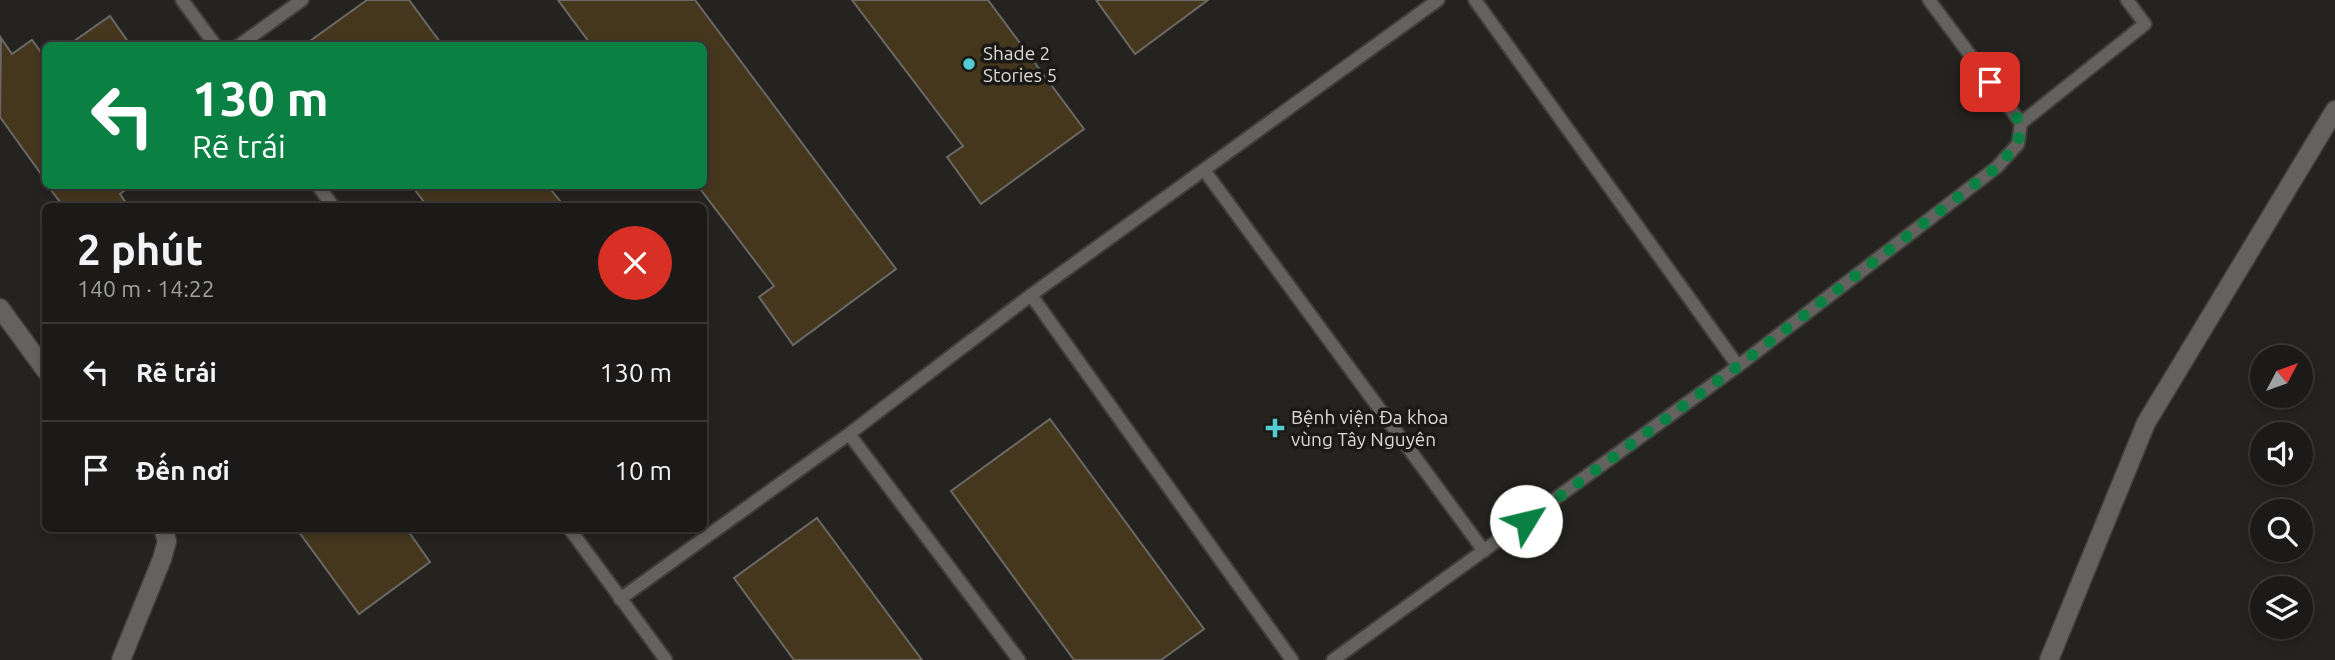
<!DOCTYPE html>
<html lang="vi">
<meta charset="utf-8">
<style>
:root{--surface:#1b1a18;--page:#242321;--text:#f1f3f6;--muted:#a0a1a2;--line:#393837}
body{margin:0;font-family:Ubuntu,sans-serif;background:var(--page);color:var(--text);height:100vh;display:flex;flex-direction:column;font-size:26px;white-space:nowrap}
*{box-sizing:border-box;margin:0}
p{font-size:23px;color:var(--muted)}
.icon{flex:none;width:38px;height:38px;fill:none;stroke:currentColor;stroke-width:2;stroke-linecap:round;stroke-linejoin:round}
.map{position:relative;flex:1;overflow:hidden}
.panel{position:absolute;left:42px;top:203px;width:665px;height:329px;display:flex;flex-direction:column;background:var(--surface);border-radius:10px;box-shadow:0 4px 10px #0003,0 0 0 2px var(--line)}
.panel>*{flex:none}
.banner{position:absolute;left:42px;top:42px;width:665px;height:147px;border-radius:10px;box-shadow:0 4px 10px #0003,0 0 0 2px var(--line);background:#0b8043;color:#fff;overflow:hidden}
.needle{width:46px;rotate:49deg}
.buttons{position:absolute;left:2250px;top:345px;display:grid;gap:14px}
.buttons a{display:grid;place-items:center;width:63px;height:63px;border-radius:50%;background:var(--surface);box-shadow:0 4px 10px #0003,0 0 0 2px var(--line);font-size:35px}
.pin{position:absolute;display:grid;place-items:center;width:60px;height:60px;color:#fff;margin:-30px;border-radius:14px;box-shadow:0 4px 10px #0006}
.me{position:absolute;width:77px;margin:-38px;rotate:54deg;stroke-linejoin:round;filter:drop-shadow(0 0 5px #0008)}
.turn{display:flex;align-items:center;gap:24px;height:147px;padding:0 35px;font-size:32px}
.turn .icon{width:91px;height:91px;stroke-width:2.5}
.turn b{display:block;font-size:49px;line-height:60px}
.round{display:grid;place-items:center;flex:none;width:74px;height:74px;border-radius:37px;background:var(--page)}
.headline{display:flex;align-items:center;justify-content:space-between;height:119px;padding:0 35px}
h1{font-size:42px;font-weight:700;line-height:52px}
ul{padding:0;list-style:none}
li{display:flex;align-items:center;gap:21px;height:98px;padding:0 35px;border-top:2px solid var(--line)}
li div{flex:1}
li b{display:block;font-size:26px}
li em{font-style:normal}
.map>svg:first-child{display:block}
.building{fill:#45371e;stroke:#6b6965;stroke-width:2}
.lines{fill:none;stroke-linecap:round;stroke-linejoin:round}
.service-casing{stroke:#403e3b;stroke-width:16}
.minor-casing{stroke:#403e3b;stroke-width:21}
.service{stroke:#64625f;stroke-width:12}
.minor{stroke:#64625f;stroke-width:18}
.route{stroke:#0b8043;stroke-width:12;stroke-dasharray:0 21.6}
.poi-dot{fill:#52ccd0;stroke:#1b1916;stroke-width:2.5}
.labels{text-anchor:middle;stroke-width:7;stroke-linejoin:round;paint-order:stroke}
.poi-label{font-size:19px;fill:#dddbd9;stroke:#1b1916;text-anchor:start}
</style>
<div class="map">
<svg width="2335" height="660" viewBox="0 0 2335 660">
<rect width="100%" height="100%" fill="#242320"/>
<path class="building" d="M367,0h42l34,46h-140z
M558,0h137l201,269 -103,76 -34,-48 15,-11 -76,-100h6v-140h-112z
M852,0h136l96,129 -103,75 -34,-47 16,-11z
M1096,0h112l-73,54z
M110,16l21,30h-64z
M1,38l11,16 20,-14 14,19v122l-46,-64z
M48,186h83l-11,8 8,12h-65z
M412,186h136l16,20h-137z
M1050,419l154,210 -43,31h-87l-123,-169z
M817,518l105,142h-128l-60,-82z
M296,528h110l24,34 -71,52z"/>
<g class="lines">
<g class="service-casing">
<path id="service" d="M182,0l34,46
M1475,0l263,366
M1929,0l92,123
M238,46l64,-46
M1204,170l280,381
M318,186l15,20
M1031,295l261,365
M849,434l170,226
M569,528l97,132
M620,599l229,-165 182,-139 407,-295
M1333,660l405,-294 259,-199 21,-23 3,-21 124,-99 -18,-24"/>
</g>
<g class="minor-casing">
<path id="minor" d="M0,308l46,63
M121,660l41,-101 5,-18 -4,-13
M2049,660l97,-237 189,-313"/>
</g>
<use href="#service" class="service"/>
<use href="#minor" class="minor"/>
</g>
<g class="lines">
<path class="route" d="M1526,521l212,-155 259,-199 21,-23 3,-21 -31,-41"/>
</g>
<g class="poi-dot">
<circle cx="969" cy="64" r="7"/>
<path d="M1271.5 417.5h7v7h7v7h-7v7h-7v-7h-7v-7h7z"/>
</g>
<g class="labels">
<g class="poi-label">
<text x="983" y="60">Shade 2<tspan x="983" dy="22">Stories 5</tspan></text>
<text x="1291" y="424">Bệnh viện Đa khoa<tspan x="1291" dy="22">vùng Tây Nguyên</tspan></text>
</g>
</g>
</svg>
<div class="buttons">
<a><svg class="needle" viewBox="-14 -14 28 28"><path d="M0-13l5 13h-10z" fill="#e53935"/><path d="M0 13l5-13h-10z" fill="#a0a1a2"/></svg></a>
<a><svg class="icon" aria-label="sound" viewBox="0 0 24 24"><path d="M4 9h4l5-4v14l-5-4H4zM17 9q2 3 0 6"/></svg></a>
<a><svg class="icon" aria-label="search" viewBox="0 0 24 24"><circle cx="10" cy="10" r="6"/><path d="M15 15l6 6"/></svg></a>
<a><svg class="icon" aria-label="layers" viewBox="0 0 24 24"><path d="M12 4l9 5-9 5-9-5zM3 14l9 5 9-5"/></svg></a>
</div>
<div class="pin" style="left:1990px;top:82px;background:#d93025"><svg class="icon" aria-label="arrive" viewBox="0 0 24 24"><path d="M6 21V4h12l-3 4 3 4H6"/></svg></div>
<svg class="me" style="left:1526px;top:521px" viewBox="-20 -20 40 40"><circle r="19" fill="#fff"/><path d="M0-13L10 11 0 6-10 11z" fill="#0b8043"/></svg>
<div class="banner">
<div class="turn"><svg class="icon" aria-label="left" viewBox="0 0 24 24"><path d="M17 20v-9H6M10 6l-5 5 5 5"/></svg><div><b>130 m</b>Rẽ trái</div></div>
</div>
<section class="panel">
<div class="headline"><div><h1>2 phút</h1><p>140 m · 14:22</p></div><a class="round" style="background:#d93025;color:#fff"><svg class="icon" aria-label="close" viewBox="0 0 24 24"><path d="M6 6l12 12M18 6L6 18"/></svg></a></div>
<ul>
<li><svg class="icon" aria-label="left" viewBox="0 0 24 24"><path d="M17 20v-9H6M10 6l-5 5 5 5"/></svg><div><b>Rẽ trái</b></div><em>130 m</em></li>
<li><svg class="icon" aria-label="arrive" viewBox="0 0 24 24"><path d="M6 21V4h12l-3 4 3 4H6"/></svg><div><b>Đến nơi</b></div><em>10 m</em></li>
</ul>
</section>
</div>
